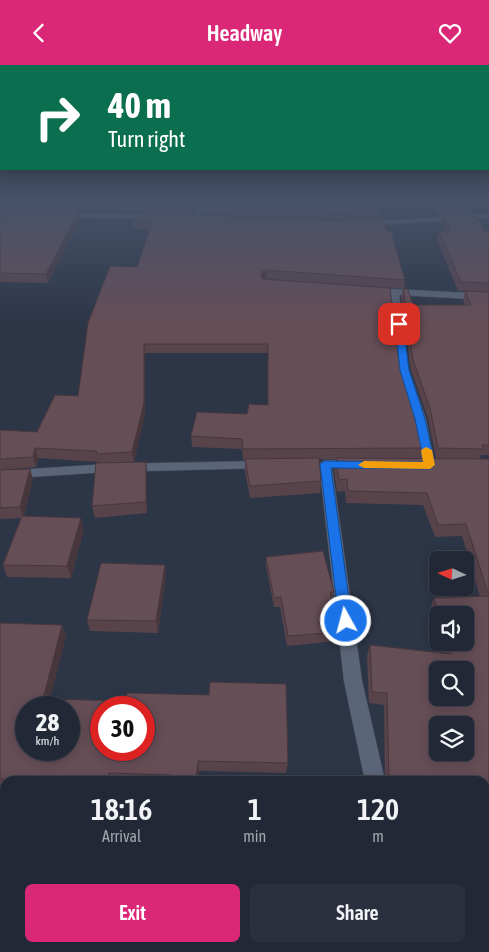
<!DOCTYPE html>
<style>
:root{--surface:#222835;--page:#2a303d;--text:#f1f3f6;--muted:#a2a6ad;--line:#3f4450;--accent:#db2777}
body{margin:0;font-family:"Asap Condensed",sans-serif;background:var(--page);color:var(--text);height:100vh;display:flex;flex-direction:column;font-size:19px;white-space:nowrap}
*{box-sizing:border-box;margin:0}
p{font-size:16px;color:var(--muted)}
.icon{flex:none;width:28px;height:28px;fill:none;stroke:currentColor;stroke-width:2;stroke-linecap:round;stroke-linejoin:round}
.map{position:relative;flex:1;overflow:hidden}
.panel{position:absolute;left:0px;top:711px;width:490px;height:176px;display:flex;flex-direction:column;background:var(--surface);border-radius:15px 15px 0 0;box-shadow:0 2px 12px #0003,0 0 0 1px var(--line)}
.panel>*{flex:none}
.hud{position:absolute;left:0px;top:0px;width:490px;height:105px;box-shadow:0 2px 12px #0003,0 0 0 1px var(--line);background:#0b6e4f;color:#fff;overflow:hidden}
.needle{width:32px;rotate:274deg}
.controls{position:absolute;left:429px;top:486px;display:grid;gap:10px}
.controls a{display:grid;place-items:center;width:45px;height:45px;border-radius:8px;background:var(--surface);box-shadow:0 2px 12px #0003,0 0 0 1px var(--line);font-size:25px}
.speed{position:absolute;left:15px;top:631px;display:flex;gap:10px;font-size:25px;font-weight:700;text-align:center}
.speed>*{display:grid;place-content:center;width:65px;height:65px;border-radius:50%;background:var(--surface);box-shadow:0 2px 12px #0003,0 0 0 1px var(--line);line-height:1}
.speed small{font-size:12px;font-weight:400}
.speed .limit{border:8px solid #d22;background:#fff;color:#111}
.pin{position:absolute;display:grid;place-items:center;width:42px;height:42px;color:#fff;margin:-21px;border-radius:10px;box-shadow:0 2px 8px #0006}
.me{position:absolute;width:55px;margin:-28px;rotate:353deg;stroke-linejoin:round;filter:drop-shadow(0 0 4px #0008)}
.turn{display:flex;align-items:center;gap:18px;height:105px;padding:0 25px;font-size:22px}
.turn .icon{width:65px;height:65px;stroke-width:2.5}
.turn b{display:block;font-size:35px;line-height:42px}
.eta{display:flex;justify-content:space-evenly;align-items:center;height:85px;text-align:center}
.eta b{font-size:30px;font-weight:600;line-height:35px}
.button{display:flex;gap:10px;margin-top:auto;padding:10px 25px}
.button a{flex:1;height:58px;border-radius:8px;background:var(--accent);color:#fff;font-size:20px;font-weight:600;line-height:58px;text-align:center}
.button a+a{background:var(--page);color:var(--text)}
header{display:flex;justify-content:space-between;align-items:center;height:65px;padding:0 25px;background:var(--accent);color:#fff;font-size:22px;font-weight:600}
.map>svg:first-child{display:block}
.lines{fill:none;stroke-linecap:round;stroke-linejoin:round}
.minor-casing{stroke:#49515f;stroke-width:1}
.minor{fill:#5b6579;fill-rule:evenodd}
.wall{fill:#58434b}
.shaded-wall{fill:#47373d}
.building{fill:#664e57;stroke:#47373d;fill-rule:evenodd}
.route{fill:#1a73e8;stroke:#114b97}
.slow{fill:#f59e0b}
</style>
<header><svg class="icon" aria-label="back" viewBox="0 0 24 24"><path d="M15 5l-7 7 7 7"/></svg>Headway<svg class="icon" aria-label="heart" viewBox="0 0 24 24"><path d="M12 20l-8-8c-3-5 5-10 8-4 3-6 11-1 8 4z"/></svg></header>
<div class="map">
<svg width="489" height="887" viewBox="0 0 489 887">
<rect width="100%" height="100%" fill="#2d3647"/>
<g class="lines">
<g class="minor-casing">
<path id="minor" d="M200,137h7l-9,17h-6l-1,-2z
M57,148l97,2 4,2 -4,2 -94,-2 -4,-2z
M489,149v4l-122,8 -4,-2 4,-2z
M372,223l117,6v6l-90,-5 10,75 17,49 9,46 -1,3 -5,1 -6,-4 -9,-46 -15,-49 -9,-75 -21,-2v-4z
M325,395h28l6,4 -6,4h-21l30,213 23,100h-20l-21,-100 -25,-217z
M264,396l6,4 -1,3 -162,4 -107,7v-8l107,-7z
M5,740v20l-5,1v-20z
M403,882h23l1,5h-24z"/>
</g>
<use href="#minor" class="minor"/>
</g>
<path class="wall" d="M0,137h198l-7,11 -34,-1 137,7 -91,-6v-8l178,5 -1,8 7,13 18,49 -1,9 -76,-6 71,77 23,88 -2,10h16l-8,-40 -17,-48 -10,-72 2,-9 10,16h52l-2,-4 2,-10 24,1v163h-8l-1,4h9v493h-21l-1,-5h18v-166h-100l-1,-76 -15,-2 -2,-47 3,-11 73,8 -4,-10h26v-28h-27v22l-8,-27 4,-12 46,-1 -18,-61 -27,1 -12,-32 -77,-2 -1,-12 -8,1 -3,-22 2,-11h-17l2,22 -1,12 -70,5 -5,-27v-11h-2l-1,-11 -50,-2 -1,-11 56,-22 21,-9v-52h-123v60l-11,49 13,11v40l-52,5 -3,-12 7,-44 -61,-4 -2,9 -36,3v-40l37,2 41,-36 59,-129 12,-37 -16,-1 -1,-8 13,-9v-2l-117,-1 51,1 1,9 -32,64 -48,-1z
M431,137h38l1,2 -2,9 17,18h4v61l-31,-1 -21,-51 2,-8 6,-1 -4,-8 1,-8h-5z
M0,405l33,9 -9,37 60,13 -13,49 -64,-1 -4,-12 18,-47 -21,1z
M266,492l68,35 -2,10 7,30 -2,9 -50,5 -7,-39h-6l-8,-41z
M165,500l1,11 -8,57 -68,-2 -3,-11z
M0,558l62,2 4,11 -16,63 238,64 -2,10 -87,-2 -1,10h-193v8h-1l-4,11z"/>
<path class="shaded-wall" d="M193,137h5l-7,11 -1,-8z
M79,145l1,9 -32,64 -2,-9z
M266,205v9l-5,2 1,-9z
M144,279l1,9v60l-11,50 -2,-11z
M35,383l3,10 -2,9 -3,-10z
M146,397l1,11v40l-1,-11z
M30,404l3,10 -10,39 -3,-11z
M81,453l3,11 -13,49 -4,-12z
M165,500l1,11 -8,57 -2,-12z
M62,560l4,11 -18,71 -5,-8z
M198,696l1,10 -1,10h-2z
M109,708l3,8h-4z
M0,719l4,5 -4,11z"/>
<path class="building" d="M97,137h96l-3,3 -46,-1 2,-2z
M205,137h173l3,8 -42,3 -136,-8z
M437,137h32l1,2 -31,2z
M0,144l79,1 -33,64 -46,-1z
M139,147l200,9 44,-3 4,13h4l14,49 -139,-10 -4,2 -1,5 2,2 127,9 9,72 15,49 8,39 -179,1 -1,-10 -51,-3 6,-24 50,2 2,-10 19,1v-61h-124v59l-12,49 -35,2v-3l-62,-3 -2,9 -33,2v-29l37,2 18,-37 23,1 10,-73 22,-57 27,1 15,-45 -20,-1z
M474,148l11,18h4v52l-28,-1 -22,-50 11,-2 -8,-16z
M403,224h5l5,16h58l-6,-14 24,1v153h-7l1,4 -45,-1 -8,-40 -17,-48z
M319,393l2,23 -71,5 -5,-27z
M336,393l153,1v137l-23,-72 -28,1 -11,-32 -79,-2 -1,-12 -8,1z
M146,397v40l-54,4 4,-43z
M30,404l-10,38 -20,1v-38z
M22,451l59,2 -14,48 -64,-1z
M323,486l11,41h-4l9,40 -51,4 -7,-39 -7,1 -8,-41z
M101,498l64,2 -9,56 -69,-1z
M489,531v356h-12l-1,-5h9v-166h-96l-2,-88 -15,-1 -2,-47 81,9 -4,-11h18v-28h-26l-5,-17zM438,605h27v27h-27zM438,660h27v28h-27z
M0,558l62,2 -19,74 82,2 2,-8 82,2 1,-13 76,2 2,79 -90,-2 -2,20h-25v-6l-62,-2 -1,8h-49l-59,-2zM26,642h43v43h-43zM101,642h43v43h-43z
M244,882h137l1,5h-137z"/>
<linearGradient id="sky" x2="0" y2="1"><stop stop-color="#191e27"/><stop offset="0.52" stop-color="#465269"/><stop offset="1" stop-color="#465269" stop-opacity="0"/></linearGradient>
<rect width="489" height="261" fill="url(#sky)"/>
<path class="route" d="M399,257l4,2 6,46 16,49 10,46 -5,4 -99,-1 21,153 -2,4 -4,2 -5,-2 -2,-4 -19,-157 5,-3 99,1 -9,-43 -15,-49 -5,-46z"/>
<path class="slow" d="M426,382l6,3 3,15 -5,4 -66,-1 -6,-3 6,-4 59,1 -2,-12z"/>
</svg>
<div class="controls">
<a><svg class="needle" viewBox="-14 -14 28 28"><path d="M0-13l5 13h-10z" fill="#e53935"/><path d="M0 13l5-13h-10z" fill="#a2a6ad"/></svg></a>
<a><svg class="icon" aria-label="sound" viewBox="0 0 24 24"><path d="M4 9h4l5-4v14l-5-4H4zM17 9q2 3 0 6"/></svg></a>
<a><svg class="icon" aria-label="search" viewBox="0 0 24 24"><circle cx="10" cy="10" r="6"/><path d="M15 15l6 6"/></svg></a>
<a><svg class="icon" aria-label="layers" viewBox="0 0 24 24"><path d="M12 4l9 5-9 5-9-5zM3 14l9 5 9-5"/></svg></a>
</div>
<div class="speed"><div>28<small>km/h</small></div><div class="limit">30</div></div>
<div class="pin" style="left:399px;top:259px;background:#d93025"><svg class="icon" aria-label="arrive" viewBox="0 0 24 24"><path d="M6 21V4h12l-3 4 3 4H6"/></svg></div>
<svg class="me" style="left:346px;top:556px" viewBox="-20 -20 40 40"><circle r="17" fill="#1a73e8" stroke="#fff" stroke-width="3"/><path d="M0-11L8 9 0 5-8 9z" fill="#fff"/></svg>
<div class="hud">
<div class="turn"><svg class="icon" aria-label="right" viewBox="0 0 24 24"><path d="M7 20v-9h11M14 6l5 5-5 5"/></svg><div><b>40 m</b>Turn right</div></div>
</div>
<section class="panel">
<div class="eta">
<div><b>18:16</b><p>Arrival</p></div>
<div><b>1</b><p>min</p></div>
<div><b>120</b><p>m</p></div>
</div>
<div class="button"><a>Exit</a><a>Share</a></div>
</section>
</div>
